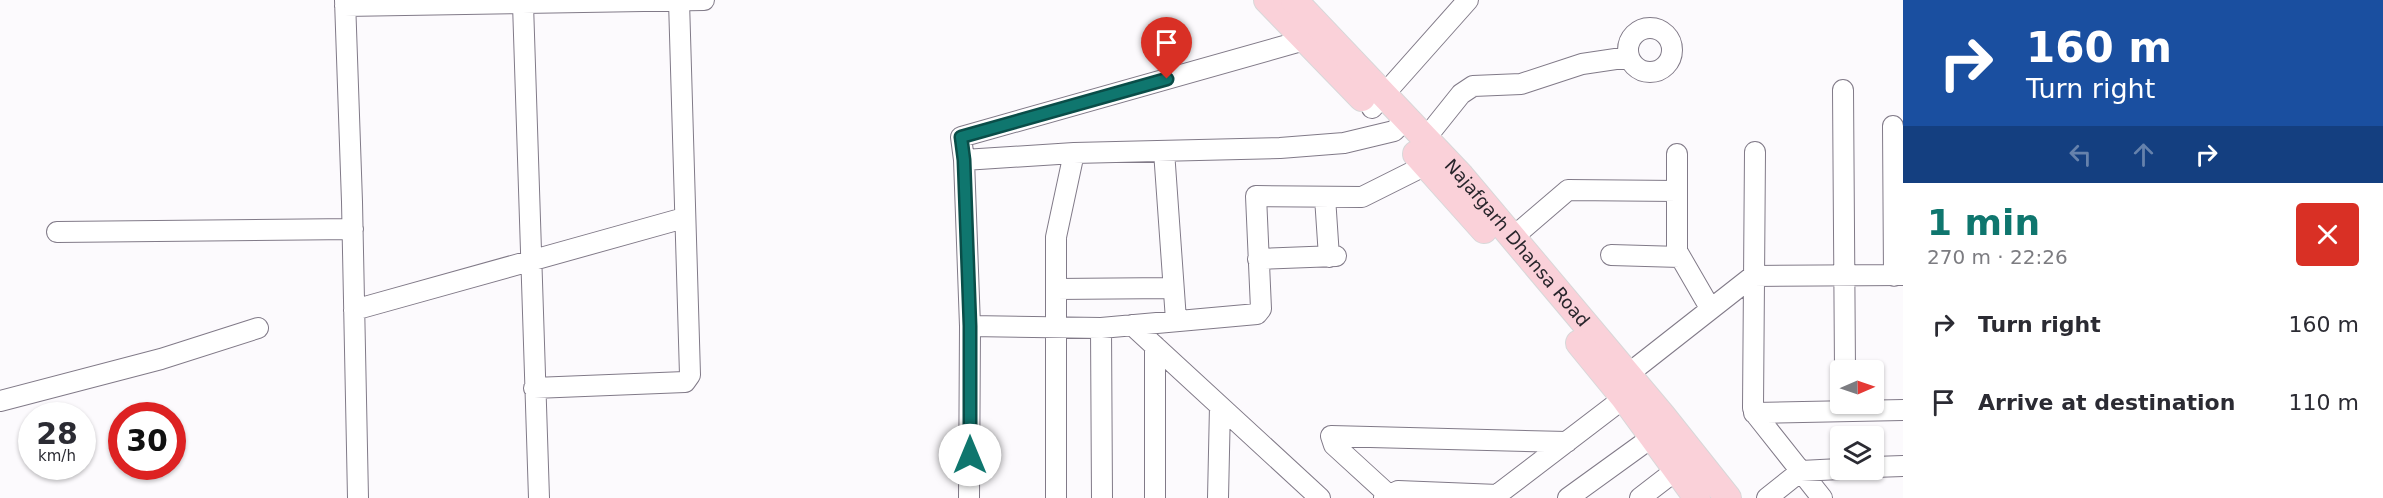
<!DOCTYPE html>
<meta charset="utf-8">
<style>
:root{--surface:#fff;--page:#f2f2f3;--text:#2b2b33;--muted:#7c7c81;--accent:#0f766e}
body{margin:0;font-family:"DejaVu Sans",sans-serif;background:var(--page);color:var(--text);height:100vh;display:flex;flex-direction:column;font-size:22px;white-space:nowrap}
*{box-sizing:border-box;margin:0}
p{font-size:20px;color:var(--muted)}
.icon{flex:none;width:33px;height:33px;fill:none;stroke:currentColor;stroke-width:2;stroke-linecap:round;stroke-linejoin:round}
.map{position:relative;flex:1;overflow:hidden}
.drawer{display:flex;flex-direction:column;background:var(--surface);width:480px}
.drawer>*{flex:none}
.banner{background:#1a4fa0;color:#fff;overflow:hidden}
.needle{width:39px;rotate:88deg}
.tools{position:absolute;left:1830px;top:360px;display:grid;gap:12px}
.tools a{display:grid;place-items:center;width:54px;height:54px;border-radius:6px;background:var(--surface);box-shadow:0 2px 4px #0004;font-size:30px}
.speed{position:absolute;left:18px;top:402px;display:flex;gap:12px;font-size:30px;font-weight:700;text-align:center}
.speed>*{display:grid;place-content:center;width:78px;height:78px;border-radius:50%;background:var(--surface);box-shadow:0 2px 4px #0004;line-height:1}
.speed small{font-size:15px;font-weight:400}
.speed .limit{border:9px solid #d22;background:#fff;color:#111}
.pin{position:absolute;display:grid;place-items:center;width:51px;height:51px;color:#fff;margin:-62px -26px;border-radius:50% 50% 50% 0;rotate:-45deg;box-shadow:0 0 6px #0007}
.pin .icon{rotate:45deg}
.me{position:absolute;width:66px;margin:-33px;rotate:0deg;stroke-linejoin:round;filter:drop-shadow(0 0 4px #0008)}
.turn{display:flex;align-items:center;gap:21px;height:126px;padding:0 24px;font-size:27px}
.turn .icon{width:78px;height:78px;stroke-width:2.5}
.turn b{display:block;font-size:42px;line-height:51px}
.lanes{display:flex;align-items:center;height:57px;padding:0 24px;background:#0003;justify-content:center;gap:30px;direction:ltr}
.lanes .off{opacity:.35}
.round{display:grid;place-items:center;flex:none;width:63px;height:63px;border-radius:6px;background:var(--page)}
.overview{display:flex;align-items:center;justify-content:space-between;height:102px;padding:0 24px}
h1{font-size:36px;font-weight:600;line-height:45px;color:var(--accent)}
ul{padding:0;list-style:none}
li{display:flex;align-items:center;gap:18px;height:78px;padding:0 24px}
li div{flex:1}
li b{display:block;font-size:22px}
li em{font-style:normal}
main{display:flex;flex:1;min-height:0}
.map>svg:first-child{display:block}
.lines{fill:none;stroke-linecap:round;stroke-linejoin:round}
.minor-casing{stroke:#817a88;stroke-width:22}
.major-casing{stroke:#d8d8d9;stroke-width:28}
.minor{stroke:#fff;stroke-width:20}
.major{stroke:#fad1d9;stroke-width:26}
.route-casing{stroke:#0a4d48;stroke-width:15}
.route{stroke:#0f766e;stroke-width:10}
.labels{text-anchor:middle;stroke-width:4.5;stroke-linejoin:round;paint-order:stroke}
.street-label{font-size:18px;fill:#29262c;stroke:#fff}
</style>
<main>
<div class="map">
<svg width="1903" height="498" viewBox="0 0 1903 498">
<rect width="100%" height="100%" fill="#fcfafd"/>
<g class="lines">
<g class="minor-casing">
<path id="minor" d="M345,0l7,202 6,296
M523,4l16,494
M345,6l359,-6
M1628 50a22 22 0 1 1 44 0a22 22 0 1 1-44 0Z
M1843,90l2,280
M1372,108l96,-108
M1893,126l1,150
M1425,139l36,-45 12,-8 48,-2 61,-20 47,-7
M1164,151l12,169
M1755,152l-2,256 4,8 65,82
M1677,154v97l33,57
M964,160l-3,-23 344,-97
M1325,197l4,60
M57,232l296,-3
M1512,238l56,-48 109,1
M1611,255l69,2
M1258,259l78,-3
M1056,289l116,-1
M354,310l330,-92
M1132,325l188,173
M970,326l131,2 156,-14 4,-5 -5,-113 106,1 64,-32
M1101,328l1,170
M1618,382l135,-106 150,-1
M534,388l151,-6 5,-7 -11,-374
M0,401l161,-42 97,-31
M1754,413l149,-3
M1874,467l29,-1
M969,498l1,-172 -6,-166 110,-7 206,-5 64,-5 50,-12 12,-12
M1056,498v-261l18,-84
M1155,498v-152
M1218,498l2,-92
M1384,498l14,-7 100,4
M1392,498l-58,-53 -3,-9 236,6
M1493,498l131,-100
M1568,498l83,-60
M1640,498l35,-27
M1767,498l34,-27 39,-2"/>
</g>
<g class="major-casing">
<g id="major">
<path d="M1267,0l95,98"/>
<path id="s1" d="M1294,0l167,176 201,239 66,83"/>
<path d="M1416,154l68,76"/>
<path d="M1579,343l45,55 73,100"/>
</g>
</g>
<use href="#minor" class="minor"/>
<use href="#major" class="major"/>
</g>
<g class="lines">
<g class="route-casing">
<path id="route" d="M970,455v-129l-6,-166 -3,-23 206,-58"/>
</g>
<use href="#route" class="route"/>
</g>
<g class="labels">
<g class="street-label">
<text dy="6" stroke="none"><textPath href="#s1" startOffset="330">Najafgarh Dhansa Road</textPath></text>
</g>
</g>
</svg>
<div class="tools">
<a><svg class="needle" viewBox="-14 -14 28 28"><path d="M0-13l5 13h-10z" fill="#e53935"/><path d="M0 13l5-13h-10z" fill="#7c7c81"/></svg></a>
<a><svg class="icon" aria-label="layers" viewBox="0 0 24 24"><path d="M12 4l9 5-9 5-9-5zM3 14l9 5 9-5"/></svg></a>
</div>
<div class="speed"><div>28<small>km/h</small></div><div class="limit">30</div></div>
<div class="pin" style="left:1167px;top:79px;background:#d93025"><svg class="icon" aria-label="arrive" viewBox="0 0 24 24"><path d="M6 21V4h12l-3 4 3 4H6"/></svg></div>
<svg class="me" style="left:970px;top:455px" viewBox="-20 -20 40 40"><circle r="19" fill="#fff"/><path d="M0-13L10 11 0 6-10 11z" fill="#0f766e"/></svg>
</div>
<section class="drawer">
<div class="banner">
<div class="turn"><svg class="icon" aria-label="right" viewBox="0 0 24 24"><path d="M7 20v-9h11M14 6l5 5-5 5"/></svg><div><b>160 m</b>Turn right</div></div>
<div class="lanes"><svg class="icon off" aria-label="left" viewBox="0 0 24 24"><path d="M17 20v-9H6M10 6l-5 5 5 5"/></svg><svg class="icon off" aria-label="ahead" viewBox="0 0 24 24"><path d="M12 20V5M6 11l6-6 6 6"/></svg><svg class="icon" aria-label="right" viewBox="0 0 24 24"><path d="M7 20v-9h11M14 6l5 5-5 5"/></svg></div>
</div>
<div class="overview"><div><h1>1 min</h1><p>270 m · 22:26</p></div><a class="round" style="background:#d93025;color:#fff"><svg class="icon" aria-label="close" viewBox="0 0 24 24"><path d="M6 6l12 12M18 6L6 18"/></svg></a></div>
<ul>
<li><svg class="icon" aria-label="right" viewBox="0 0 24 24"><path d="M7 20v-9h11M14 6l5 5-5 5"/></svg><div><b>Turn right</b></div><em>160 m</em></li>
<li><svg class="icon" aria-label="arrive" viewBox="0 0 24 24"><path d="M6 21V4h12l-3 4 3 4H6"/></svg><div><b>Arrive at destination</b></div><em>110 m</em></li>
</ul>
</section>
</main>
